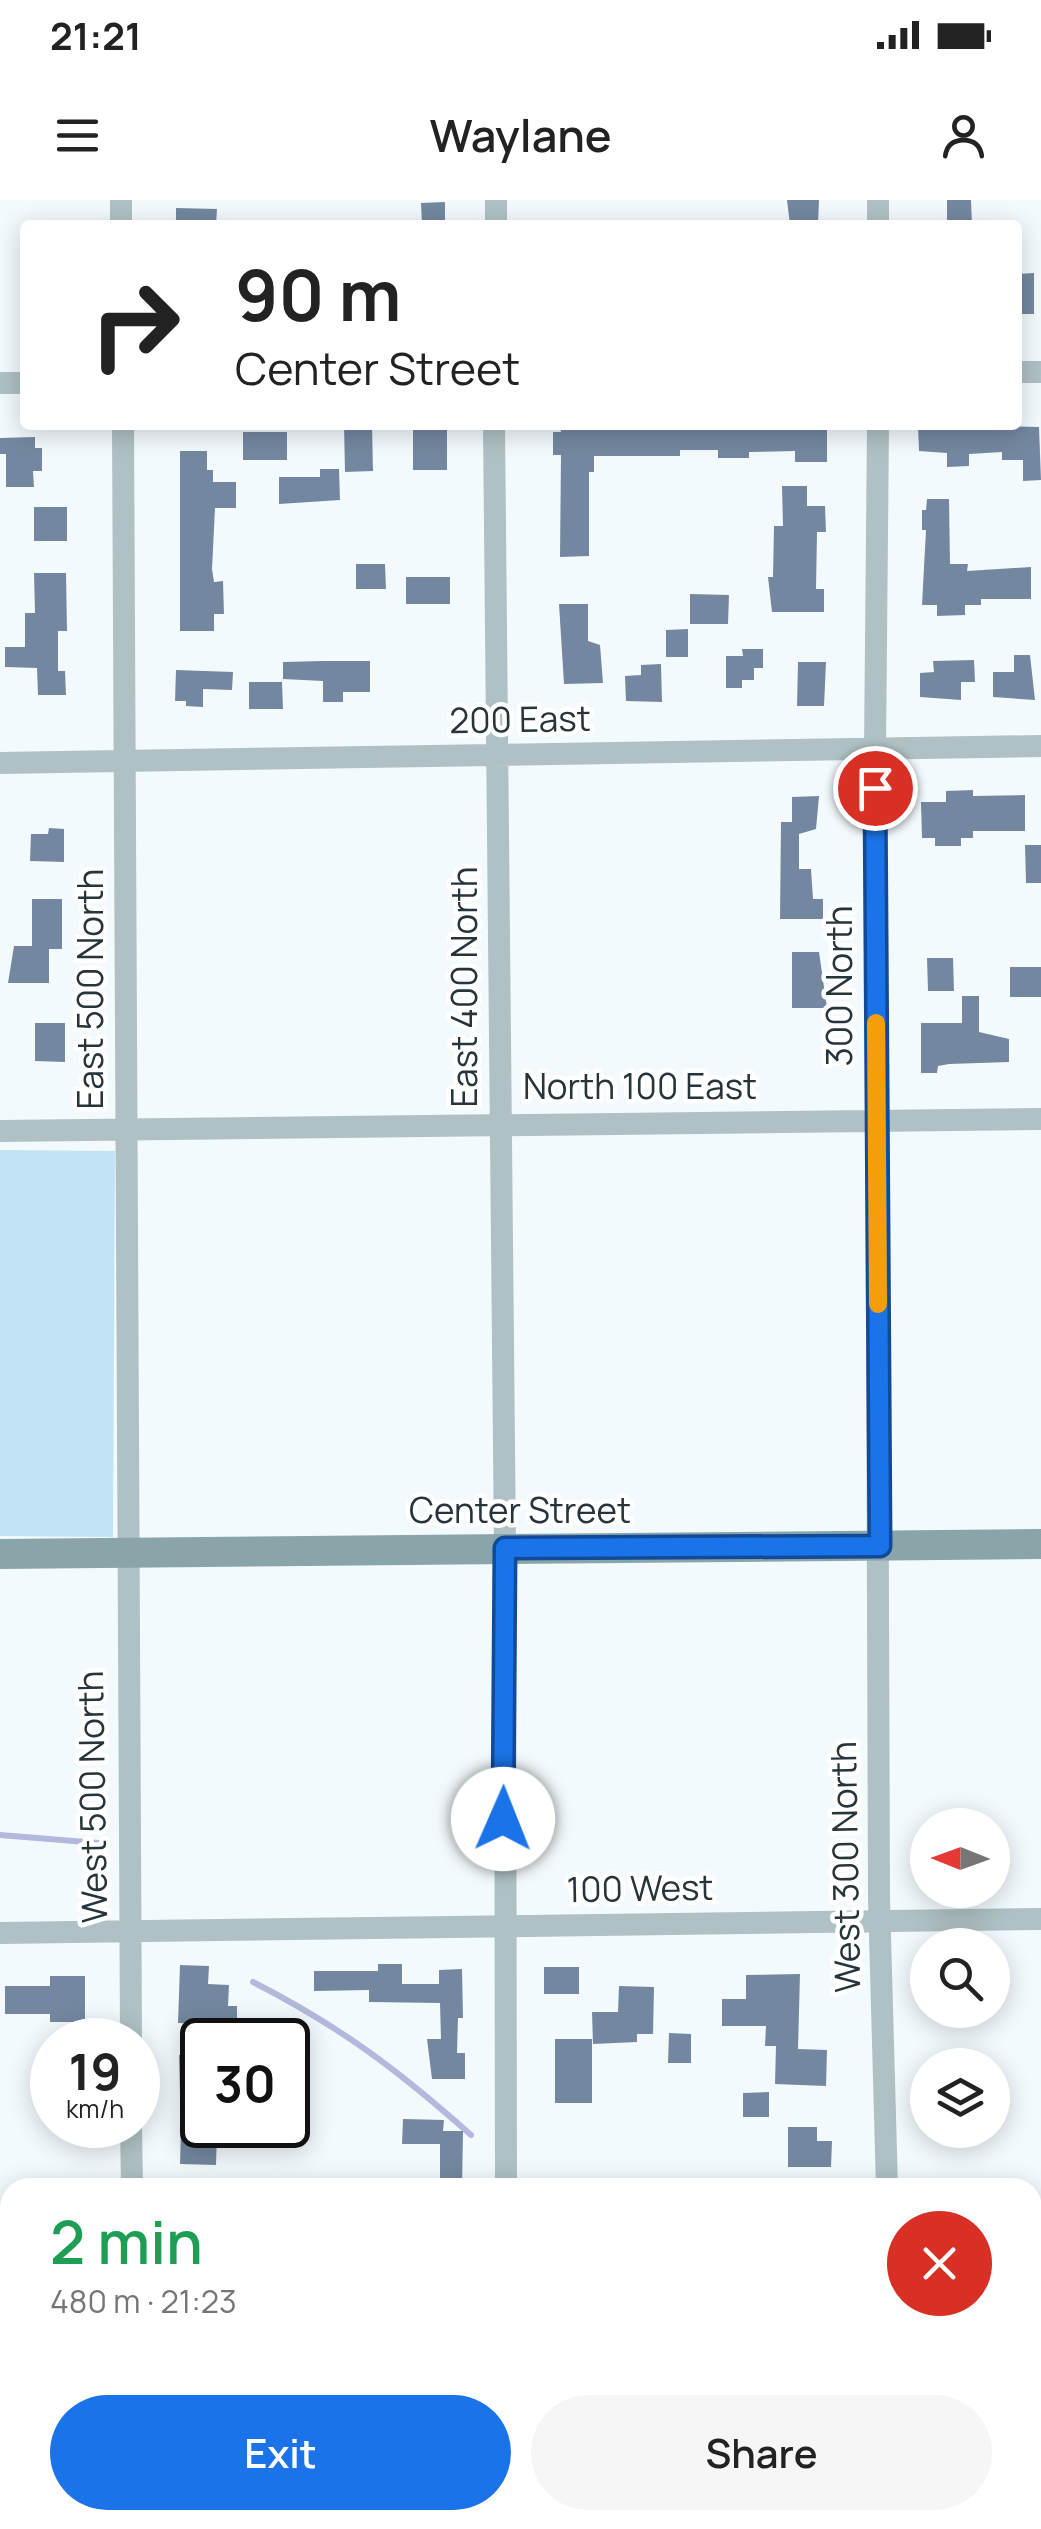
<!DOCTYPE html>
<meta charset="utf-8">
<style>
:root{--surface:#fff;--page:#f6f6f6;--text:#222;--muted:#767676;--accent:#1a73e8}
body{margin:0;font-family:Manrope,sans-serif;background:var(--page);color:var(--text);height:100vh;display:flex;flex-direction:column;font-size:38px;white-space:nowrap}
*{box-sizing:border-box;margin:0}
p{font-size:32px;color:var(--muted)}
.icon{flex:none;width:55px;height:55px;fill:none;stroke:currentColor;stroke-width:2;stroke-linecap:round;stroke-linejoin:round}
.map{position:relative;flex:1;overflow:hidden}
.side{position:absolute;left:0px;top:1978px;width:1042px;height:352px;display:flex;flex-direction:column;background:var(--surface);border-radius:30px 30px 0 0;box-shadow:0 5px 25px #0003}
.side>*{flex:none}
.guide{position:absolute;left:20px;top:20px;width:1002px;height:210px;border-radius:10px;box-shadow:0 5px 25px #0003;background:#fff;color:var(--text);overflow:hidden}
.needle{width:65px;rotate:271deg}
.tools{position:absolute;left:910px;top:1608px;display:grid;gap:20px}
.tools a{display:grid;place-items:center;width:100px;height:100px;border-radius:50%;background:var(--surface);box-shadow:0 5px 25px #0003;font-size:50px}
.speed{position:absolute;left:30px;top:1818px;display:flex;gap:20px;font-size:50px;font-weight:700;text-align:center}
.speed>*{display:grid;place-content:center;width:130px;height:130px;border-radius:50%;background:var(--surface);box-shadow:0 5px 25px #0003;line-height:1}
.speed small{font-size:25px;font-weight:400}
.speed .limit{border:5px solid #111;border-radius:15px;background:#fff;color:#111}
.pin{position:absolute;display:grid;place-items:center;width:85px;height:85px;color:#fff;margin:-42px;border:5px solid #fff;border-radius:50%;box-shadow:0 2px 10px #0007}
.me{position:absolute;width:110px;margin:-55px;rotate:1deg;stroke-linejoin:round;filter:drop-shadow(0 0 8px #0008)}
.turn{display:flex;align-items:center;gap:35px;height:210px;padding:0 50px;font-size:45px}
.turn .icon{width:130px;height:130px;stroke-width:2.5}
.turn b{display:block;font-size:70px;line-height:85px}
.round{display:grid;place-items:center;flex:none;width:105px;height:105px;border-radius:52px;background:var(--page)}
.overview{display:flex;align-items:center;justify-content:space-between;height:170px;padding:0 50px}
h1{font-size:60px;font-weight:600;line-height:75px;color:#1e9e55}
.action{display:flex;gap:20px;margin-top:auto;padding:20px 50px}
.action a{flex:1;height:115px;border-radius:60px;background:var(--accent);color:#fff;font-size:40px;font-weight:600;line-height:115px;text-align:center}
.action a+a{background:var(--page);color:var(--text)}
.status{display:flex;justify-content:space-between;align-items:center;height:70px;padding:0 50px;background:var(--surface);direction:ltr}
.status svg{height:28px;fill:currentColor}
header{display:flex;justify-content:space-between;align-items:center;height:130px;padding:0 50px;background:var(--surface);font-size:45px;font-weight:600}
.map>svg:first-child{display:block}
.green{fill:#c2e3f5}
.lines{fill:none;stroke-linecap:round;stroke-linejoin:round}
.stream{stroke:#b2b9dd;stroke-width:6}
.building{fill:#7388a0}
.street{stroke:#afc1c4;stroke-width:22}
.secondary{stroke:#8aa5aa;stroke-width:30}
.route-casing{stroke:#114b97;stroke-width:25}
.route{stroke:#1a73e8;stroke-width:18}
.slow{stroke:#f59e0b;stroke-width:18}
.labels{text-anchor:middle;stroke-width:9;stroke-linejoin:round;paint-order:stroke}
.street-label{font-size:35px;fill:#26343b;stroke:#fff}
</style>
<div class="status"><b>21:21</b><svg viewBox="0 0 49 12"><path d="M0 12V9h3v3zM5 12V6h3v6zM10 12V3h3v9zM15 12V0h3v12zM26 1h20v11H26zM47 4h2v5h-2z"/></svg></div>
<header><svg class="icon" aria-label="menu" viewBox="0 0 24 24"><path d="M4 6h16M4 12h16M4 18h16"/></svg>Waylane<svg class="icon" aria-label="person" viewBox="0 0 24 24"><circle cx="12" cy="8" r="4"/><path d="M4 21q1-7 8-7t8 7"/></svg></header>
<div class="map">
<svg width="1041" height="2329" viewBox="0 0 1041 2329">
<rect width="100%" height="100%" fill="#f3fafd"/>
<path class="green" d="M0,950l115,1 -2,386 -113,-1z"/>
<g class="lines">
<path class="stream" d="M0,1635l98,8
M253,1782c88,45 145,88 218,153
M655,2320l1,9"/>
</g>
<path class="building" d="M787,0h32l-1,25h-28z
M947,0h24l1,25h-25z
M445,2v23h-23l-1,-22z
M176,8l41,1 -1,16h-40z
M1034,73v41h-16v-40z
M344,225h28l1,46 -28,1z
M413,225h34v45h-34z
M827,225v37h-32v-11l-46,1v6h-31v-8h-38v6h-86v16h-5v84l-29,1 1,-102h-8v-23h8l-1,-6z
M940,225l99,2 2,53 -18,1v-21h-21v-8l-33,2v12l-22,1v-14l-28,-2 -1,-24z
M243,232h44v28h-44z
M35,237v11h7v23h-9l1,16h-28v-33h-6v-16z
M180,251h27v19h6v12h23v26h-21l-3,61 2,13 9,-1 1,33h-10v17h-34z
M320,269h19l1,31 -61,4v-27h41z
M782,286h25v20h18l1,26h-9l-1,57h8v23h-52l-4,-35h5l1,-51h9z
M927,299h22l1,65h18l-1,7 64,-4v32h-50v6h-16v10l-28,1v-11h-15l4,-75h-4v-20h4z
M34,307h33v34h-33z
M356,364h29l1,25h-30z
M34,373h32l1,58h-9v40h7l1,24h-28l-1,-27 -32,-1v-20h20v-34h10z
M406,377h44v27h-44z
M690,394l39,1 -1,29h-38z
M559,404h29v37l12,4 3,38 -39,1z
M688,429v28h-22v-27z
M742,449h21v19h-9v12h-12v8h-16v-32h17z
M1014,455h16l5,45 -42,-3v-25h21z
M974,460l1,22h-14v18l-41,-3v-24l14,-1 -1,-11z
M323,461h47v31h-27v10h-20v-21l-40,-2v-17z
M798,462h28l-2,44h-27z
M661,464l1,38 -36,-1 -1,-25 16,-1v-10z
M176,470l57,2 -1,18 -29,-1v18l-17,-1v-5h-11z
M249,482h33l1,27h-34z
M973,590v6l52,-1v36h-52v7h-12v8h-26v-8h-13l-1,-36h25v-11z
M819,596l-3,33 -17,5v35h12l2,30h10v20h-43l1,-97h11v-25z
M49,628l15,1v33l-34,-1 1,-27h17z
M1025,645h16v38h-15z
M32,699h30v50h-13v34h-41l6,-37h18z
M792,752h27l8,56h-35z
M927,758h26l1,33h-26z
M1010,767h31v30h-31z
M962,796h17v36l30,7v23l-60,2 -11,2 -1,7h-16v-50h41z
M35,823h30v39l-30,-1z
M378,1764h24v20h37v-14l23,-1 1,49h-5l-1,35h8v26h-33l-5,-40h14l-1,-36 -71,-1v-12l-55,1v-20h64z
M180,1765l29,1 -1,18 21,1 -1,21h9v19l-59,-2z
M544,1767h35v27h-35z
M800,1774l-2,75 29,1 -1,36 -51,-2 1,-38h-11l1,-20h-44v-27h24v-24z
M50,1776h35v46h-35v-8h-45v-28h45z
M619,1786l35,1 -1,47h-16v8l-44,2 -1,-32h26z
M669,1833l22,1v29h-23z
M555,1839h37v64h-37z
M179,1855h23v39h-22z
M769,1892v25h-26v-24z
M403,1919l41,1 -1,11h20l-1,57h-22v-44h-38z
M788,1927h29v14h15l-1,26h-43z
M181,1930l36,2 -1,33 -36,-1z"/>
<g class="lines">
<path class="street" d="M121,0v25
M878,0v25
M496,25v-25
M1018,172h23
M0,183h25
M123,225l8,1615
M494,225l11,1124 1,639
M878,225l-3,325 4,1148 8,290
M0,563l1041,-17
M0,931l1041,-12
M0,1733l1041,-14
M131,1925l1,63
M1032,2094h9
M0,2112h10
M135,2320v9
M890,2320v9"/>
<path class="secondary" d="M0,1354l1041,-10"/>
</g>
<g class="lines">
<g class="route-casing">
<path id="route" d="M503,1619l2,-271 375,-2 -5,-758"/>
</g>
<use href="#route" class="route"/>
<path class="slow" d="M876,823l2,281"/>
</g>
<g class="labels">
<g class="street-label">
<text transform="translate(520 520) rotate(-1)" y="12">200 East</text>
<text transform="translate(840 786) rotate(-90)" y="12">300 North</text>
<text transform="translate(465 787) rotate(-90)" y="12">East 400 North</text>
<text transform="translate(91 789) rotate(-90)" y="12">East 500 North</text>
<text x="640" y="899">North 100 East</text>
<text x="520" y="1323">Center Street</text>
<text transform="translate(93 1597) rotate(-91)" y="12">West 500 North</text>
<text transform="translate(846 1667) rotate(-91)" y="12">West 300 North</text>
<text transform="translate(640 1689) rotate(-1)" y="12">100 West</text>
</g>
</g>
</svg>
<div class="tools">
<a><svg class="needle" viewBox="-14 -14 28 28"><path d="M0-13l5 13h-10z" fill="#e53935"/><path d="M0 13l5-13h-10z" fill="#767676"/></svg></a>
<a><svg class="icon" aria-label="search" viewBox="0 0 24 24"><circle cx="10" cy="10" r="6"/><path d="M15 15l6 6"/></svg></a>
<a><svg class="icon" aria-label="layers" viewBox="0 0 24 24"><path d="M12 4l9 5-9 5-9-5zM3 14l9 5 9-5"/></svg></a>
</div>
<div class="speed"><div>19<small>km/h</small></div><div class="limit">30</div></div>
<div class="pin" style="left:875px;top:588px;background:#d93025"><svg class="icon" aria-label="arrive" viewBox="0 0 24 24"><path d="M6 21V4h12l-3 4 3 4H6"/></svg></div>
<svg class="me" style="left:503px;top:1619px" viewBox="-20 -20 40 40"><circle r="19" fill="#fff"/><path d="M0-13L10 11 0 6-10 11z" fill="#1a73e8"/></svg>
<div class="guide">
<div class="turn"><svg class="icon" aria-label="right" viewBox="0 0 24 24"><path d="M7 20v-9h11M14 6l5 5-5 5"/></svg><div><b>90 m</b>Center Street</div></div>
</div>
<section class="side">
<div class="overview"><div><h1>2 min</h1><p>480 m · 21:23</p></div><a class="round" style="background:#d93025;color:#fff"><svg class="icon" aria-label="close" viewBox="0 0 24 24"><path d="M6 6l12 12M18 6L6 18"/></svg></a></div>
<div class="action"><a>Exit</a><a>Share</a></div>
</section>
</div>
